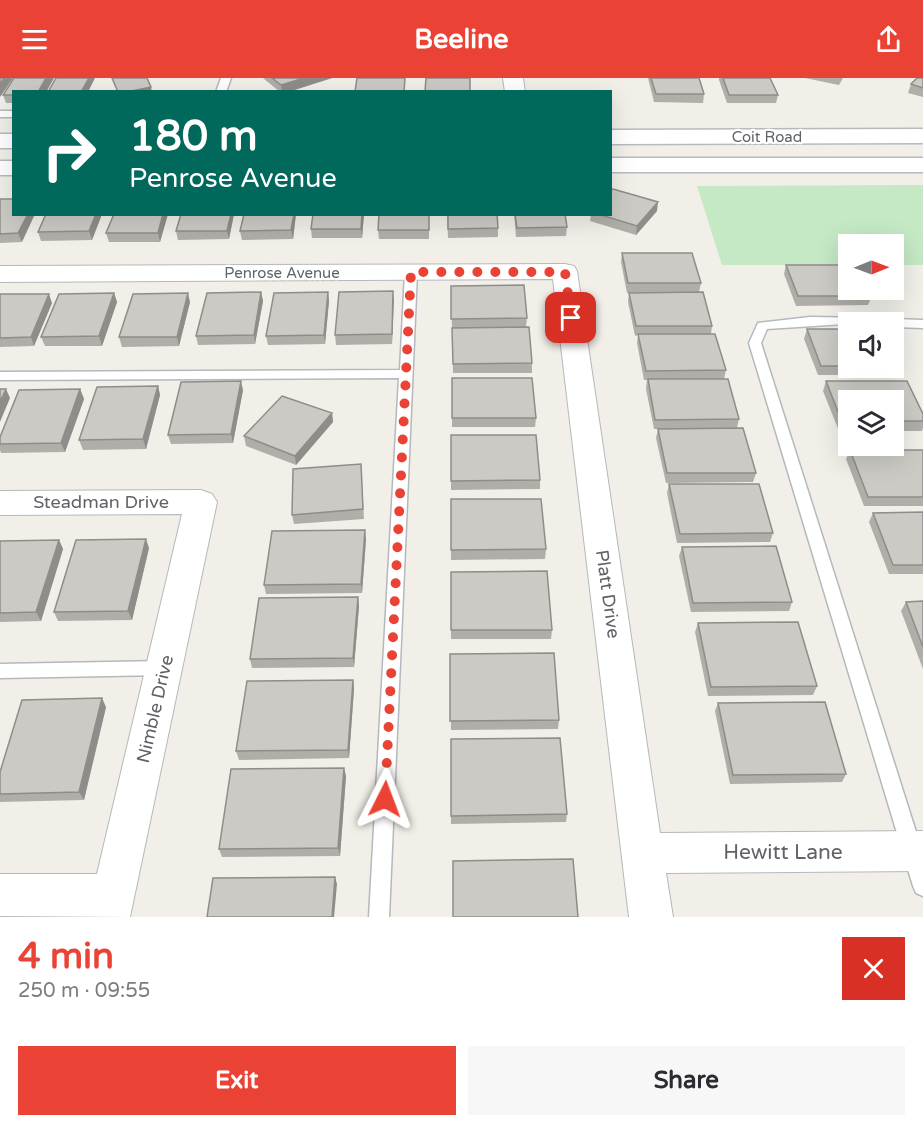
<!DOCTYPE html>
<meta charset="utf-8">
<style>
:root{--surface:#fff;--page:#f7f7f7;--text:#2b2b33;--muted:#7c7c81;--accent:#ea4335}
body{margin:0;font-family:"Varela Round",sans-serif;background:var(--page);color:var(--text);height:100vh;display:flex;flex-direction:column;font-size:22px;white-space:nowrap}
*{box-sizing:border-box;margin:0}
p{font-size:20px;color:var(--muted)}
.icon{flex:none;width:33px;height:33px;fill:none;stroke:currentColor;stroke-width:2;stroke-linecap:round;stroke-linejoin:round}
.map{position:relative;height:839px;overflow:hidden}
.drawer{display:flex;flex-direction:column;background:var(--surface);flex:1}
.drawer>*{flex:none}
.banner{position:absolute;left:12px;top:12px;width:600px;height:126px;border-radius:0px;box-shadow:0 6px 24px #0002;background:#00695c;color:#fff;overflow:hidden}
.needle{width:39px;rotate:89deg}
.controls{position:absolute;left:838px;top:156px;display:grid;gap:12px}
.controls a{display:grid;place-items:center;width:66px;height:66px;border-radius:0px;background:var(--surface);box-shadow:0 6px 24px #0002;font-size:30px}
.pin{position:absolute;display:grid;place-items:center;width:51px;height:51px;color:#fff;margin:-26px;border-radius:12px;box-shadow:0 3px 9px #0006}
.me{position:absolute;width:66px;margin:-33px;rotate:3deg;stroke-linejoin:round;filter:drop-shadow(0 0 4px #0008)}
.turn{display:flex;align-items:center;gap:21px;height:126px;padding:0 18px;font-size:27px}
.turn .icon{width:78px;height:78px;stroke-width:2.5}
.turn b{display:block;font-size:42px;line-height:51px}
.round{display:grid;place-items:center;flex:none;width:63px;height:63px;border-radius:0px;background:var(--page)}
.overview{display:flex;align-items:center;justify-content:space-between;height:102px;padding:0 18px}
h1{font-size:36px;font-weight:700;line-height:45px;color:var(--accent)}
.action{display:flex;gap:12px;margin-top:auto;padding:12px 18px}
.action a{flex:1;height:69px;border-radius:0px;background:var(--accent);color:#fff;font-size:24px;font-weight:700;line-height:69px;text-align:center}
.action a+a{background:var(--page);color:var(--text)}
header{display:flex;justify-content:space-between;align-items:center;height:78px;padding:0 18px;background:var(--accent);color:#fff;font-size:27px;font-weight:700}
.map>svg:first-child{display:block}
.green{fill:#c5e8c5}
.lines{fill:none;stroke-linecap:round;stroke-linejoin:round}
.service-casing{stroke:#b5b8bc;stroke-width:3}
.minor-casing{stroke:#b5b8bc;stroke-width:2}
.secondary-casing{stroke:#b6babf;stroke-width:3}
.service{fill:#fff;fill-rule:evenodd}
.minor{fill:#fff;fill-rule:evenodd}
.secondary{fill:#fff;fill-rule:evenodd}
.wall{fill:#afaea9}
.shaded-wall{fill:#8f8d8a}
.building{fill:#cccac5;stroke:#8f8d8a;stroke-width:1.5}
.route{stroke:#ea4335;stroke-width:10;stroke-dasharray:0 18}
.labels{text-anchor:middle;stroke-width:4.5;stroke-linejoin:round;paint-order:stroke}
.far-street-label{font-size:15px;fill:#5f6368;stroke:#fff}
.street-label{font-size:18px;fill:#5f6368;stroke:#fff}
.near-street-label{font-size:21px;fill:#5f6368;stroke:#fff}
</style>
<header><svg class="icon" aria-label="menu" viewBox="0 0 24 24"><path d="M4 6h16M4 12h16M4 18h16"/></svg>Beeline<svg class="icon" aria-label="share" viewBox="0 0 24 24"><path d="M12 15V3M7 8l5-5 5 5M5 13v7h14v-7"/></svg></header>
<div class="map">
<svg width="923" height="839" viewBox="0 0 923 839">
<rect width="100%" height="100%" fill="#f1efe8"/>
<path class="green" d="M923,107v80h-29v-21h-45v21h-127l-25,-79z"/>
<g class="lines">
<g class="service-casing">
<path id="service" d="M221,0h10l-5,14h-10z
M0,33h14v6h-14z
M411,190l6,4 -28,645h-20l30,-539 -399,2v-8l400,-2 5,-98z
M810,239l60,1 6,4 -109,7 -6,14 162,511v42l-7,-3 -3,-7 -164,-543 9,-20z
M894,241l29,1v8l-29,-1v-5h-6z
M164,583l6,2 3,5 -3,5 -6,2 -164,3v-14z"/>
</g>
<g class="minor-casing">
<path id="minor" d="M503,0h20l2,14h-20z
M565,186l9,2 3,5 83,562 263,-2v40l-257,2 7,44h-44l-76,-638 -553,3v-16z
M201,412l11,4 5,8 -87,415 -130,-1v-42h97l85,-360 -182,1v-24z"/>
</g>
<g class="secondary-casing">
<path id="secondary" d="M923,51v14l-313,1v-14z
M0,56h14v14h-14z
M610,80h313v14h-313z
M0,83h14v14h-14z"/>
</g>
<use href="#service" class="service"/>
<use href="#minor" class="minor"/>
<use href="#secondary" class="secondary"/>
</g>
<path class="wall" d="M14,0h40l-8,14h-32v11h-8l-3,-8z
M263,0h69l-44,14h-8z
M648,0h51l5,16 -1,9 -49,-1z
M719,0h51l8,17 -2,8h-49l-8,-23z
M805,0h38l-4,7z
M923,0v19l-15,-4 3,-9z
M0,121h14l8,43 -22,1z
M657,133l-21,24 -46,-14 1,-7h19z
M46,136h56l-10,26 -51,1 -3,-9z
M168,136l-8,28h-51l-3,-9z
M234,136l-5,25 -51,1 -2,-9z
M244,136h52l-3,25 -51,1 -2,-9z
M364,136l-2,24h-50l-1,-9z
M429,136v25h-50l-1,-9z
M447,136l51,14v9l-50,1z
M514,136h51l2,13 -1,9 -50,1z
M622,175l79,30 -2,9 -72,1 -6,-31z
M786,187l86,31 -4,9 -72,1 -12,-32z
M451,208l76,32 -1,9 6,36v10h-79z
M393,213l-1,53 -56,1 -1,-10z
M261,214l2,9 -8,43 -57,1 -2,-9z
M328,214l1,9 -4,43 -57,1 -2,-9z
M114,215l3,9 -15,44h-57l-4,-9z
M629,215l83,33 -1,8 15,36 -2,9 15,40 -2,9 19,45 -3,9 -87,1 -10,-45 2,-9h-4l-8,-40 1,-9h-3l-7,-37 1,-8 -3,1 -7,-34z
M0,216l52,9 -18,43 -34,1z
M190,224l-11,44 -57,1 -3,-10z
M807,251h42v39h45v-15l6,12 -4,10h-78l-14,-36z
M452,300l84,40 -1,9h-83z
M826,303h81l16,33v14l-1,3h-28v-31h-45v31h-10l-16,-40z
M158,308l2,9 -14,54 -63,1 -4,-10z
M80,311l4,10 -19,53 -64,1 -1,-3v-13z
M243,312l-10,53 -62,1 -3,-9z
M332,335l1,9 -37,43 -50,-19 -2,-10z
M451,357l89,45v9l-89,1z
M850,372h73v56h-59l-18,-47z
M361,386l3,55 -70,5 -2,-9z
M669,406l104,49 -3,9 -93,1 -10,-50z
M451,421l95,50 -1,10 -94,1z
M923,434v62h-34l-20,-52 4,-9z
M366,461l-4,54 -96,1 -2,-9z
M59,462l4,9 -22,72 -41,1v-81z
M682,469l110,55 -3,9 -98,1 -12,-56z
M149,470l-17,72 -74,1 -4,-9z
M451,494l101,58 -1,9h-100z
M358,519l1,9 -5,61 -102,1 -2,-9z
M923,523v68l-22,-58 5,-9z
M698,545l119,63 -4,9 -105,1 -13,-64z
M450,576l109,66 -1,9 -107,1z
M353,602l1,9 -5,69 -110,2 -3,-9z
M718,625l128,71 -4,8 -112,2 -15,-73z
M106,629l-22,93 -84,2v-30z
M451,661l116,75 -1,8 -115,2z
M346,698l-6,80 -118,1 -3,-8z"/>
<path class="shaded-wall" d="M4,0h9l-13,19v-13z
M46,0h8l-8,14h-8z
M89,0h6l-7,14h-7z
M304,0h28l-44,14h-6l-1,-7z
M151,9l1,5h-25z
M658,124l-1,9 -21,24 1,-9z
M28,136h7l-13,28 -4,-9z
M96,136h6l-10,26 -3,-9z
M163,136h5l-8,28 -2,-9z
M231,136h3l-5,25 -2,-8z
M294,136h2l-3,25 -2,-9z
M362,136h2l-2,24 -1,-9z
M393,213l1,9 -2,44v-10z
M261,214l2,9 -8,43 -1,-9z
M328,214l1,9 -4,43 -1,-9z
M114,215l3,9 -15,44 -3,-10z
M188,215l2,9 -11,44 -2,-9z
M49,216l3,9 -18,43 -3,-9z
M241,303l2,9 -10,53 -2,-9z
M158,308l2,9 -14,54 -3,-10z
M6,311l4,9 -10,24v-20z
M80,311l4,10 -19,53 -4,-9z
M332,335l1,9 -37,43 -1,-9z
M365,452l1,9 -4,54 -1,-9z
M146,461l3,9 -17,72 -4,-9z
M59,462l4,9 -22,72 -5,-9z
M358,519l1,9 -5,61 -1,-9z
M353,602l1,9 -5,69 -1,-8z
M102,620l4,9 -22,93 -5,-8z
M344,690l2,8 -6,80 -2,-8z
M335,799l2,7 -3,33h-2z"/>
<path class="building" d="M0,0h4l-4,6z
M14,0h32l-8,14h-24v3h-11z
M56,0h33l-8,14h-33z
M112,0h35l4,9 -24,5h-9z
M272,0h32l-23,7z
M357,0h48l-1,14h-49z
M426,0h44v14h-45z
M651,0h48l5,16h-48z
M723,0h47l8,17h-49z
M917,0h6v10l-12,-4z
M613,111l45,13 -21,24 -39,-12h12v-23z
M0,121h14v15h14l-10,19 -18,1z
M46,136h50l-7,17 -51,1z
M114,136h49l-5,19h-52z
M181,136h50l-4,17h-51z
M244,136h50l-3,16 -51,1z
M313,136h49l-1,15h-50z
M379,136h50v16h-51z
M448,136h49l1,14 -50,1z
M515,136h50l2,13 -50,1z
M622,175h70l9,30h-73z
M786,187h63v25h20l3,6h-74z
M524,207l3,33 -76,1v-33z
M393,213l-1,43 -57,1 4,-43z
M261,214l-7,43 -58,1 11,-43z
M328,214l-4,43 -58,1 8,-43z
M703,214l9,34h-76l-7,-33z
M114,215l-15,43 -58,1 18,-43z
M188,215l-11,44h-58l14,-43z
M0,216h49l-18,43 -31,1z
M529,249l3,36 -79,1 -1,-36z
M807,251h42v37h-28z
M638,256h77l11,36 -80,1z
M894,275l6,12h-6z
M452,300h80l4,40h-84z
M648,301h80l11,40 -84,1z
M241,303l-10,53 -63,1 13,-53z
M826,303h81l16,33v7h-29v-21h-45v22h-7z
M158,308l-15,53 -64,1 18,-53z
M0,311h6l-6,13z
M80,311l-19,54 -61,1v-7l19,-47z
M282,318l50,17 -37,43 -51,-20z
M743,350l13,45h-89l-9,-44z
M451,357h85l4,45 -89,1z
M850,372h73v47h-55z
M361,386l2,45 -71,6 1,-46z
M669,406h90l14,49 -93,1z
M451,421h90l5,50 -95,1z
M923,434v53h-30l-20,-52z
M365,452l-4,54 -97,1 8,-54z
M146,461l-18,72 -74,1 22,-72z
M59,462l-23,72 -36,1v-72z
M776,468l16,56 -99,1 -11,-56z
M547,493l5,59h-101v-58z
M358,519l-5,61 -103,1 9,-61z
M923,523v46l-17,-45z
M798,544l19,64 -106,1 -13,-64z
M554,575l5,67 -109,1v-67z
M353,602l-5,70 -112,1 11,-70z
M102,620l-23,94 -79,2v-22l22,-72z
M825,624l21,72 -113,1 -15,-72z
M560,660l7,76 -116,2v-77z
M344,690l-6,80 -119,1 12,-80z
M573,781l5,58h-125v-56z
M335,799l-3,40h-125l6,-39z"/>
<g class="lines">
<path class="route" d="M385,721l26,-527h154l6,46"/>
</g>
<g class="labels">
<g class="far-street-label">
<text x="767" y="64">Coit Road</text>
<text x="282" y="200">Penrose Avenue</text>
</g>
<g class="street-label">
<text x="101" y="430">Steadman Drive</text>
<text transform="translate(608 516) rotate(82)" y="6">Platt Drive</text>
<text transform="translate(155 631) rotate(-77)" y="6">Nimble Drive</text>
</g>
<g class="near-street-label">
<text x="783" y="781">Hewitt Lane</text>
</g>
</g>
</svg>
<div class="controls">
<a><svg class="needle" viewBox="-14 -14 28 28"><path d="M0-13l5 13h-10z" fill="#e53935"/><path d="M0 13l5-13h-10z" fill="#7c7c81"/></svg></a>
<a><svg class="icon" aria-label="sound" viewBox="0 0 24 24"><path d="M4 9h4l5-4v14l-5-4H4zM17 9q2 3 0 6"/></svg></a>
<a><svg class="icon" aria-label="layers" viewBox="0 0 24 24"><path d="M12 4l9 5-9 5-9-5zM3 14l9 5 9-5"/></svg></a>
</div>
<div class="pin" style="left:571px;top:240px;background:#d93025"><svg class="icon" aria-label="arrive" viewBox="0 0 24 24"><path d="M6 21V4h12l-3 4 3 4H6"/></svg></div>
<svg class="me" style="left:385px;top:721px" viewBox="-20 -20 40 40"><path d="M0-17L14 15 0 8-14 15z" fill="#ea4335" stroke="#fff" stroke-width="4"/></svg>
<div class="banner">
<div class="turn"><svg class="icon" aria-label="right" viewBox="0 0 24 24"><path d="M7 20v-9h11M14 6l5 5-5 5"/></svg><div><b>180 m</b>Penrose Avenue</div></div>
</div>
</div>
<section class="drawer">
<div class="overview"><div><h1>4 min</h1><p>250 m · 09:55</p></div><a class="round" style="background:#d93025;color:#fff"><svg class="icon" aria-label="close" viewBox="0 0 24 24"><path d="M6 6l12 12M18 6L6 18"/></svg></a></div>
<div class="action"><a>Exit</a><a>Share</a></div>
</section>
